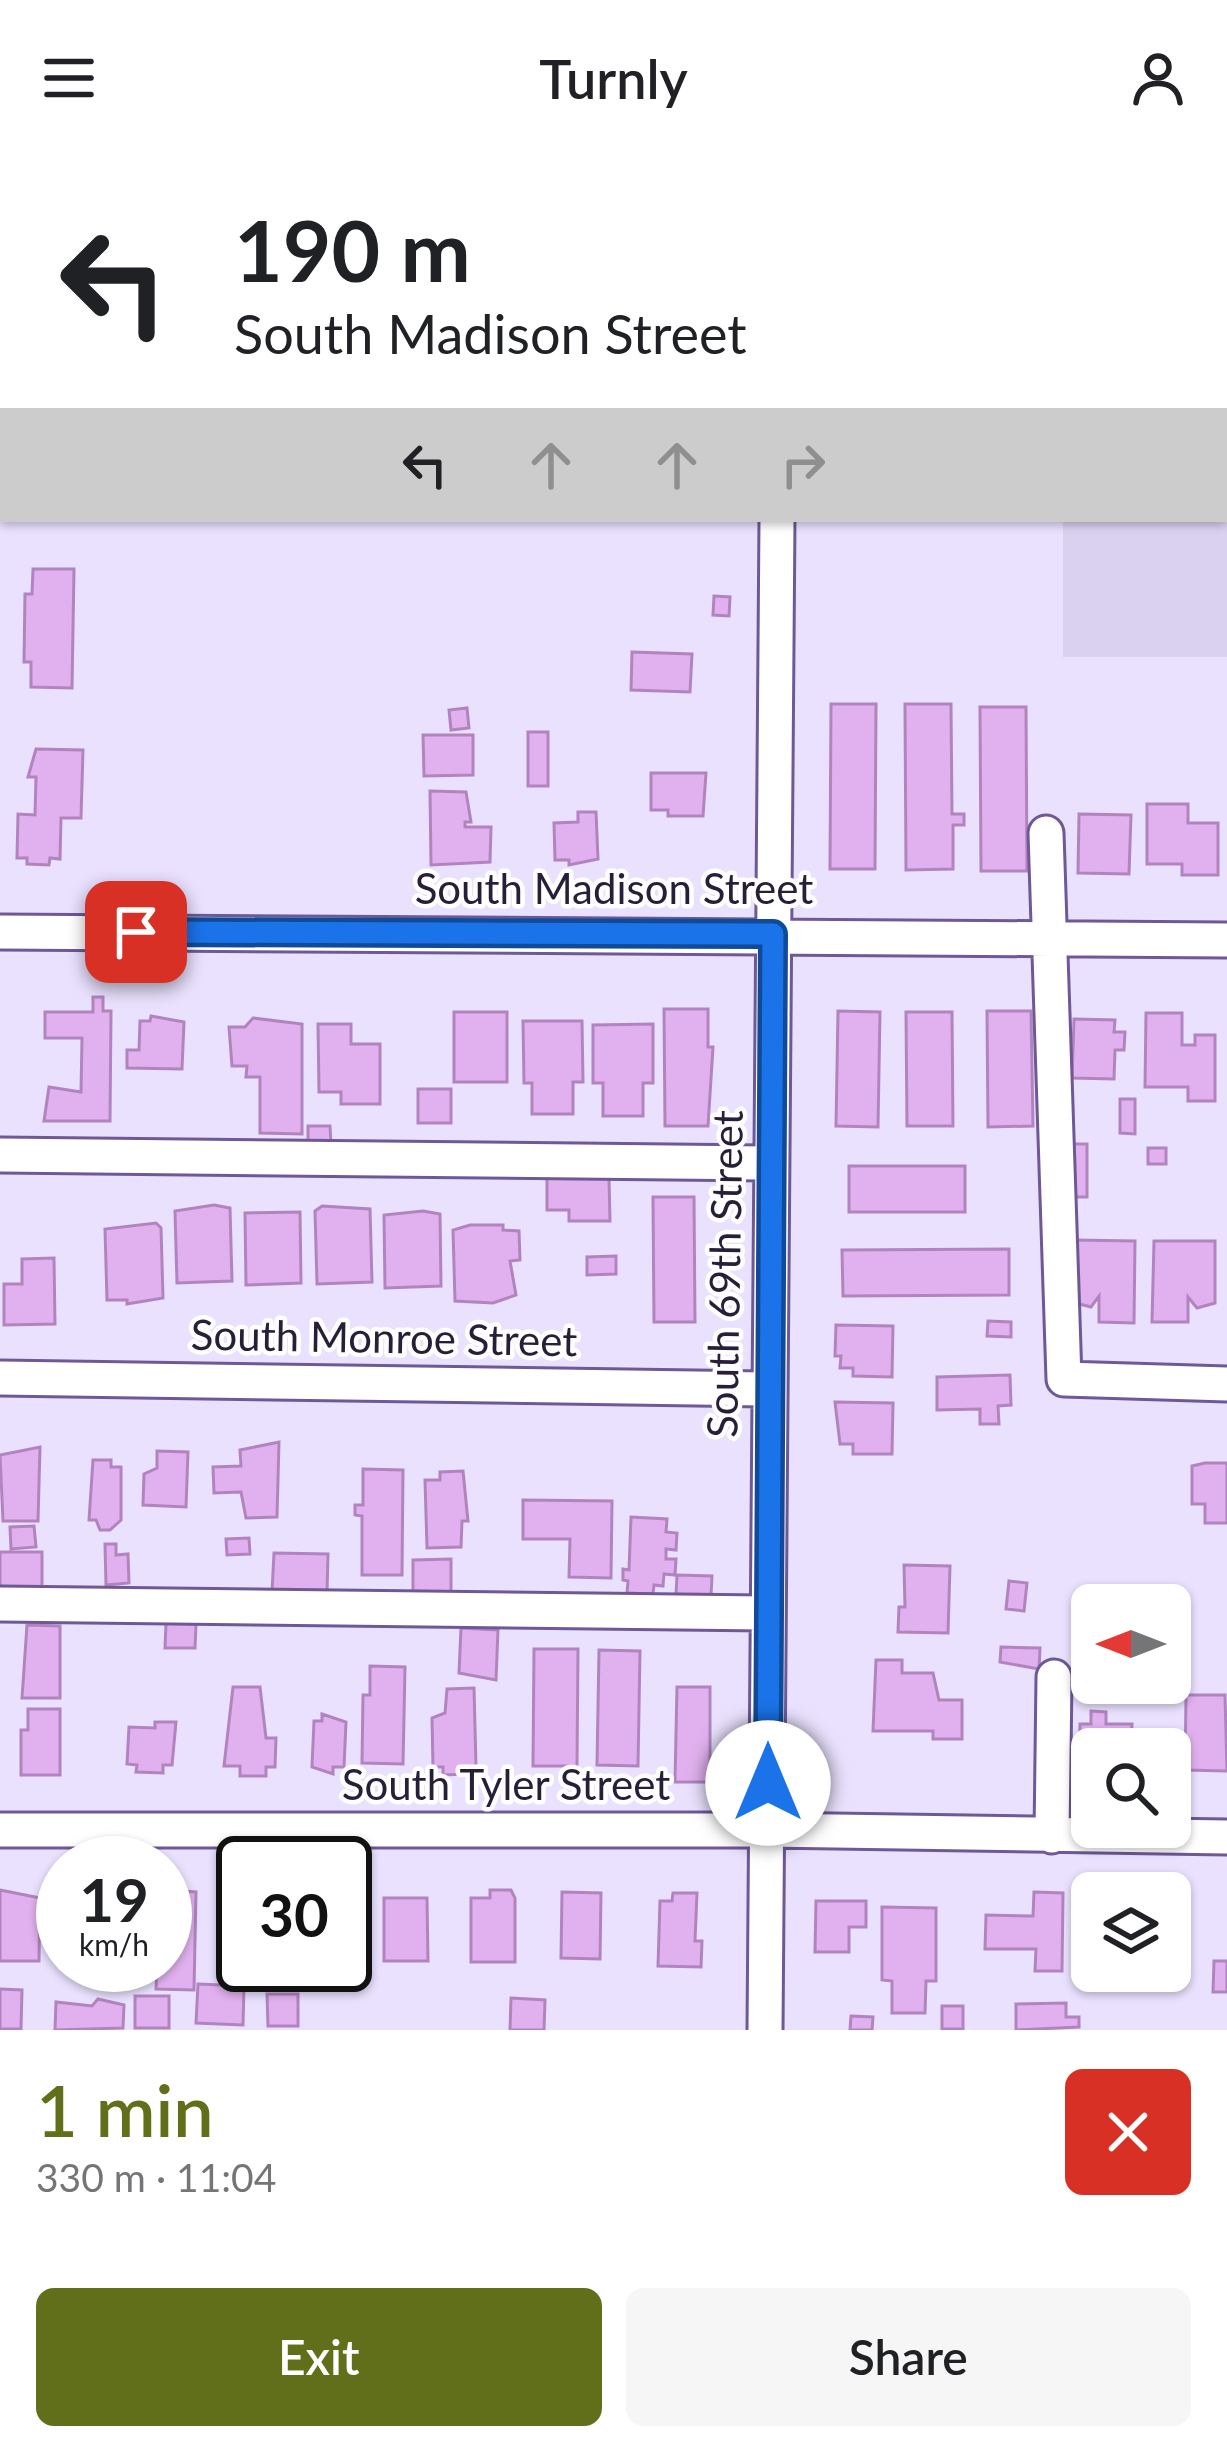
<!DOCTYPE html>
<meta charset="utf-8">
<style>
:root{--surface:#fff;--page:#f6f6f6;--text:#202124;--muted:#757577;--accent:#616f1a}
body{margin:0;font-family:Lato,sans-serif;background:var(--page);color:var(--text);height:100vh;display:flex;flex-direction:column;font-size:45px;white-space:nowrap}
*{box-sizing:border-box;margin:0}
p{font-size:39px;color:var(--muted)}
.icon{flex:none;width:66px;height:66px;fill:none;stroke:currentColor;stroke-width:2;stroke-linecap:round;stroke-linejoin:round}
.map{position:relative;height:1874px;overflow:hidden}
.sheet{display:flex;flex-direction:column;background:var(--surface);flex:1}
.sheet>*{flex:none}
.hud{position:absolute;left:0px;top:0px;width:1227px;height:366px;box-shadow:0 3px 9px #0004;background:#fff;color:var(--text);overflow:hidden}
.needle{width:78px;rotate:270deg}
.tools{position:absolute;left:1071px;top:1428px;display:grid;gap:24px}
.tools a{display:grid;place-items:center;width:120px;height:120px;border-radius:18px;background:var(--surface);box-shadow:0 3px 9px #0004;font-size:60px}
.speed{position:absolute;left:36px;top:1680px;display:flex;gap:24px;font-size:60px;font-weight:700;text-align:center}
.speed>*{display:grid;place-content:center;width:156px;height:156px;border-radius:50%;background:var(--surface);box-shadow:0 3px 9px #0004;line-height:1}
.speed small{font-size:30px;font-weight:400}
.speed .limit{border:6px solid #111;border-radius:18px;background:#fff;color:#111}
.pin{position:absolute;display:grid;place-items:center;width:102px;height:102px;color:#fff;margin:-51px;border-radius:24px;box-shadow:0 6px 18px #0006}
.me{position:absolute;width:132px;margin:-66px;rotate:0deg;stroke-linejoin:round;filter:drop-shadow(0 0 9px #0008)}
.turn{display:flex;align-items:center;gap:42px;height:252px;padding:0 36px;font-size:54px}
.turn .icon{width:156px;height:156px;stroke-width:2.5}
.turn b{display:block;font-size:84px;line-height:102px}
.lanes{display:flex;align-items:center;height:114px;padding:0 36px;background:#0003;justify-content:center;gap:60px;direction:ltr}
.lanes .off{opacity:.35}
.round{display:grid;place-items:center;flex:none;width:126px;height:126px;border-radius:18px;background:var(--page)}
.overview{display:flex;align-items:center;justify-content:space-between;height:204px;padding:0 36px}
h1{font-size:72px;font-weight:600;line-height:90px;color:var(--accent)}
.primary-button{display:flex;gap:24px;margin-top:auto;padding:24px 36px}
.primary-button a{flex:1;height:138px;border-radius:18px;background:var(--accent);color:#fff;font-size:48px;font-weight:600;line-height:138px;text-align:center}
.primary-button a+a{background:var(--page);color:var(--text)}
header{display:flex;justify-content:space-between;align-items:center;height:156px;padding:0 36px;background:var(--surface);font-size:54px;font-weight:600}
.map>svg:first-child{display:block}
.built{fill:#dad1f0}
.building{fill:#e0b1ee;stroke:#b284bf;stroke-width:3}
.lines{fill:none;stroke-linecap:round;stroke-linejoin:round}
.minor-casing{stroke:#6e5896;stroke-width:39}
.minor{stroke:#fff;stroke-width:33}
.route-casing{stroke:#114b97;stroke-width:30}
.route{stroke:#1a73e8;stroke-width:21}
.labels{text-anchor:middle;stroke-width:9;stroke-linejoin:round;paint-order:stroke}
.street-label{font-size:42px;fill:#271e38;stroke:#fff}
</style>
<header><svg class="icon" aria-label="menu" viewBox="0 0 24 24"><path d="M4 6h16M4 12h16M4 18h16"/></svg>Turnly<svg class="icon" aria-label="person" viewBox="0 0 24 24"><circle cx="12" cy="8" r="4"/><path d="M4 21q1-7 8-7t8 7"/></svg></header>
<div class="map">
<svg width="1227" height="1874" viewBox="0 0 1227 1874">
<rect width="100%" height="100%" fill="#e9e1fe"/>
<path class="built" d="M0,0h741l-738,3 -3,144z
M1063,0h164v501h-164v-138h161v-360z"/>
<path class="building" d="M33,413h41l-2,119 -41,-1v-25h-7l1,-68h7z
M714,440l16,1 -1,19 -16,-1z
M632,496l60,2 -2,38 -59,-2z
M831,548h45l-1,165h-45z
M905,548h46l1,110h12v11h-11v44l-47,1z
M980,551h46l1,164h-46z
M467,552l2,20 -18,2 -2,-20z
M528,576h20v54h-20z
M423,579h50v40l-49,1z
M36,593l47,1 -2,68h-20l-1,41 -10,-1 -1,7 -22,-1v-6h-10l1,-44 17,1 1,-38h-8z
M651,617h55l-3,43h-35v-6h-17z
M430,635l36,1 5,30h-6v5h26l-1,35 -59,3z
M1147,648h41v19h30v52h-36v-11h-35z
M578,656h18l2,47 -29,6v-5h-14l-1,-37 24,-1z
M1079,658l52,1 -2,59 -51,-1z
M93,841h10v14h8l-1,110h-66l5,-34 32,5 1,-54h-37v-26h48z
M664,853h44v38h5l-5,79h-43z
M838,855l42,1 -2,115 -42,-1z
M987,855h44l2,115 -45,1z
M454,856h53v70h-53z
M906,856h46l1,114h-46z
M1146,857h36v32h13v-10h20v66h-27v-14h-43z
M151,860l33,6 -2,47 -55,-1v-18h12l1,-29h10z
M253,862l49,6v110l-42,-1v-56h-14l1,-11h-15l-3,-39h16z
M1074,863l41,1 -1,12h11l-1,18h-9l-1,29 -42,-1z
M523,865h59l1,61h-10v32h-41v-31h-8z
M318,868h33v20h29v60h-39v-12h-22z
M653,868v59h-10v33h-40v-33h-10v-58z
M418,933h33v34h-33z
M1120,943h15v35l-15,-1z
M308,970h22l1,18h-23z
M1071,988h16v53h-16z
M1148,992h18v16h-18z
M849,1010h116v46h-116z
M609,1021l1,44h-41v-11h-22v-32z
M653,1041h41l1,125h-41z
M214,1049l16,3 2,73 -55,2 -2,-72z
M322,1050l48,3 2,73 -55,2 -2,-73z
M423,1055l17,3 1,72 -56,2 -1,-73z
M300,1056l1,71 -55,2 -1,-72z
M156,1067l5,5 2,70 -36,6v-4h-20l-2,-71z
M470,1069h33v5l16,1 1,29 -10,1 6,34 -23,8 -38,-2 -2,-71z
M1074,1084l61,1 -1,82 -35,-1v-26l-8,11 -19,-5z
M1154,1085h61v62l-18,5 -9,-11v25h-36z
M1009,1093v46l-166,1 -1,-46z
M616,1100v18l-29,1v-18z
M54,1102l1,66 -51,1v-41h18v-25z
M988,1165l23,1v15l-24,-1z
M836,1169l57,1 -1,51 -39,-1v-8h-13l1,-12h-6z
M1010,1219l1,30 -13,1 1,18h-19v-15l-43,1v-33z
M835,1246l58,1 -1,51h-39v-10h-13z
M279,1286l-2,75 -31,1 -5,-26 -27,1 -1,-26 28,-1 -1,-16z
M40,1291l-2,74h-35l-3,-66z
M157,1295l31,1 -2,55 -43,-2 1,-31 13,-6z
M93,1304h18v7h10v53l-11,10h-10l-4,-10h-7z
M1205,1307h22v60h-22v-19h-13v-38z
M363,1313l40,1 -1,105h-40v-59l-7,-1v-10h8z
M463,1315l5,50h-6l-1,26 -34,1 -2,-68h15v-8z
M523,1344l89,1 -1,77 -42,-1 1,-38h-47z
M631,1361l36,2 -1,13 11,1 -1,17 -10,-1v10h10l-1,16 -11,-1 -1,12 -9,-1 -1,9 -26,-1 1,-12 -5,-1v-11l6,1z
M34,1370l2,21 -25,2 -1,-22z
M249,1382l1,16 -23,1 -1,-16z
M105,1388h11v11l12,-1 1,29 -23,2z
M0,1396h42v40h-42z
M274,1397l54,1 -1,39 -55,-1z
M451,1403v39h-38v-38z
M904,1409l46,1 -2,67 -50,-1 1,-25h6z
M677,1419l35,1 -1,20 -35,-2z
M1009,1425l18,2 -3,28 -18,-2z
M166,1467l30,1 -1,24h-30z
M27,1469l33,1v72h-38z
M461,1472l37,2 -2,50 -37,-7z
M1001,1491l39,1 -1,21 -39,-7z
M534,1493h44l-1,117h-44z
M599,1494l41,1 -2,115 -41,-1z
M876,1504h26v13h31l6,27h23v39h-29v-8h-60z
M370,1510l35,1 -2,97 -41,-1 1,-68h7z
M1081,1520h11v7h23l-1,14h-33z
M233,1531h27l6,51h10l-1,29h-9v9h-26v-10h-16z
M677,1531h33v95h-35z
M474,1532l2,79h-9v7l-24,1v-8h-10l-1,-49 13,-5 2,-24z
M1186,1539h39l2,76 -42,-1z
M28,1553h32v66h-39v-45h7z
M1091,1555l15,1v12h26l-1,25h-39v18l-13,-1 1,-42h11z
M322,1558l24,8 -2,45h-11v7l-21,-7 2,-46h8z
M155,1566h21l-4,43h-9v8l-27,-1 1,-7 -10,-1 2,-37 26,1z
M0,1734l40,8 -1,63h-39z
M168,1734l28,2 -2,98 -38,-1 1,-24h8z
M490,1734h21l4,8v64h-44v-64h19z
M562,1736l39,1 -1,66 -39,-1z
M1034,1736l29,1 -1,78h-27l1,-22h-51l1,-34 47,1z
M227,1737h16v64h-13z
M673,1737h24l-2,48h7l-1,26 -43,-1 2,-65h12z
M384,1742h43l1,63h-44z
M816,1745h50v26h-17v25h-34z
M882,1751l54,1v73h-10l-1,32h-33v-32l-10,-1z
M1170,1778l16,1 -1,20h-14v8z
M1214,1805h13v31h-14z
M198,1828l46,2 -1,39 -47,-2z
M0,1833l22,1 -1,39h-21z
M267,1838h31v32h-30z
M135,1840h34v32h-34z
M511,1842l34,2 -1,30h-34z
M98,1843l26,6 -1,23 -68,2 1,-28 36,4z
M1066,1847v14h13v10l-63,3v-26z
M942,1850h21v23h-21z
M851,1860l22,1 -1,13h-22z"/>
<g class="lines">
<g class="minor-casing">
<path id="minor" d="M781,3v-3
M0,109h3
M0,332h3
M1046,677l18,546 163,5
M0,776l1227,8
M0,999l771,8
M0,1222l768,11
M0,1448l768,9
M0,1674h768l459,7
M1052,1680l2,-159
M765,1874l12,-1511"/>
</g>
<use href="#minor" class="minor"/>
</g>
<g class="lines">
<g class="route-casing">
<path id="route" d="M136,776l637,2 -5,849"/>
</g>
<use href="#route" class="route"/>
</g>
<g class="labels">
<g class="street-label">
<text x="614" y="748">South Madison Street</text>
<text transform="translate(725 1118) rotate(-89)" y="15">South 69th Street</text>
<text transform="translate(384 1182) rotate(1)" y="15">South Monroe Street</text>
<text x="506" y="1644">South Tyler Street</text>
</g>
</g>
</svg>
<div class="tools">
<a><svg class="needle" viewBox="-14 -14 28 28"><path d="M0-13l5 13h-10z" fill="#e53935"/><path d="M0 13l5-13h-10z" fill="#757577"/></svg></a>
<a><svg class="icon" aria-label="search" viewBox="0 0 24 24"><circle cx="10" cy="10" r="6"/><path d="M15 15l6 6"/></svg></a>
<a><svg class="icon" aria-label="layers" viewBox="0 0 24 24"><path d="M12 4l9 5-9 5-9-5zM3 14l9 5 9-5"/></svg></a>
</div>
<div class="speed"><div>19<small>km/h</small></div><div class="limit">30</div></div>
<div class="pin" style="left:136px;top:776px;background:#d93025"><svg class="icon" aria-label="arrive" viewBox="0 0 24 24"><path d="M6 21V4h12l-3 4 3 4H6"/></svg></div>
<svg class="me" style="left:768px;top:1627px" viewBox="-20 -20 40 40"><circle r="19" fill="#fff"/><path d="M0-13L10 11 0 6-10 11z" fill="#1a73e8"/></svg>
<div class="hud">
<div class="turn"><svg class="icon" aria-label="left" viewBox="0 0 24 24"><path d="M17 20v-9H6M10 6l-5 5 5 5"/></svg><div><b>190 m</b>South Madison Street</div></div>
<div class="lanes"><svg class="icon" aria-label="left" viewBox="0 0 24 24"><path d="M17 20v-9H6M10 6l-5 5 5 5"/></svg><svg class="icon off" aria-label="ahead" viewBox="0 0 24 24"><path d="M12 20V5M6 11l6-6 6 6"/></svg><svg class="icon off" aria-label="ahead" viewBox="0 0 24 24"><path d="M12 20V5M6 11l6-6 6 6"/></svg><svg class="icon off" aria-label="right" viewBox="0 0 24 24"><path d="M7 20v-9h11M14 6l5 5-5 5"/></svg></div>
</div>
</div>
<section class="sheet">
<div class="overview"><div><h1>1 min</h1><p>330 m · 11:04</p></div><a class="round" style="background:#d93025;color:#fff"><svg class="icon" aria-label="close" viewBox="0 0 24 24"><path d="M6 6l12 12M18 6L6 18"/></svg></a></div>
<div class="primary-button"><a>Exit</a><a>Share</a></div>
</section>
